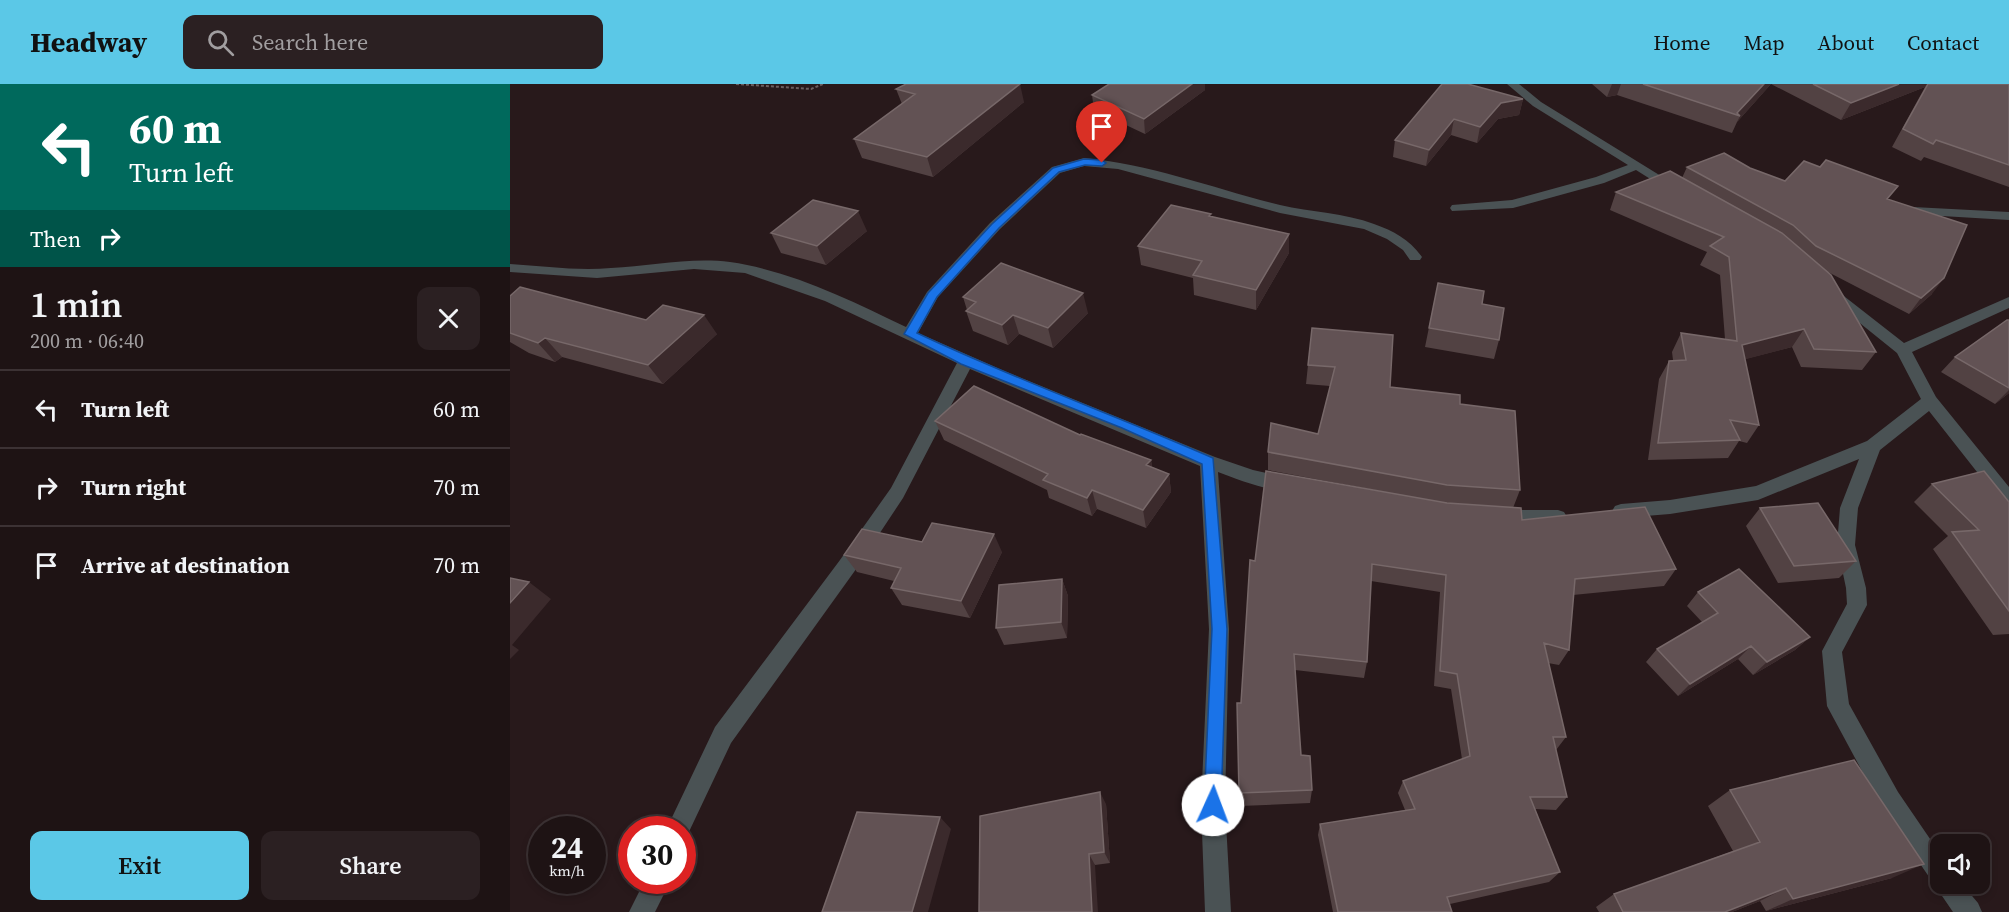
<!DOCTYPE html>
<meta charset="utf-8">
<style>
:root{--surface:#1e1314;--page:#2b2022;--text:#f1f3f6;--muted:#a19ea0;--line:#3c3234;--accent:#5bc8e7}
body{margin:0;font-family:"Source Serif 4",serif;background:var(--page);color:var(--text);height:100vh;display:flex;flex-direction:column;font-size:22px;white-space:nowrap}
*{box-sizing:border-box;margin:0}
p{font-size:20px;color:var(--muted)}
.icon{flex:none;width:33px;height:33px;fill:none;stroke:currentColor;stroke-width:2;stroke-linecap:round;stroke-linejoin:round}
.map{position:relative;flex:1;overflow:hidden}
.details{display:flex;flex-direction:column;background:var(--surface);width:510px}
.details>*{flex:none}
.top-card{background:#00695c;color:#fff;overflow:hidden}
.controls{position:absolute;left:1420px;top:750px;display:grid;gap:12px}
.controls a{display:grid;place-items:center;width:60px;height:60px;border-radius:12px;background:var(--surface);box-shadow:0 3px 9px #0003,0 0 0 2px var(--line);font-size:30px}
.speed{position:absolute;left:18px;top:732px;display:flex;gap:12px;font-size:30px;font-weight:700;text-align:center}
.speed>*{display:grid;place-content:center;width:78px;height:78px;border-radius:50%;background:var(--surface);box-shadow:0 3px 9px #0003,0 0 0 2px var(--line);line-height:1}
.speed small{font-size:15px;font-weight:400}
.speed .limit{border:9px solid #d22;background:#fff;color:#111}
.pin{position:absolute;display:grid;place-items:center;width:51px;height:51px;color:#fff;margin:-62px -26px;border-radius:50% 50% 50% 0;rotate:-45deg;box-shadow:0 0 6px #0007}
.pin .icon{rotate:45deg}
.me{position:absolute;width:66px;margin:-33px;rotate:2deg;stroke-linejoin:round;filter:drop-shadow(0 0 4px #0008)}
.turn{display:flex;align-items:center;gap:21px;height:126px;padding:0 30px;font-size:27px}
.turn .icon{width:78px;height:78px;stroke-width:2.5}
.turn b{display:block;font-size:42px;line-height:51px}
.then{display:flex;align-items:center;height:57px;padding:0 30px;background:#0003;gap:12px;font-size:22px}
.round{display:grid;place-items:center;flex:none;width:63px;height:63px;border-radius:12px;background:var(--page)}
.headline{display:flex;align-items:center;justify-content:space-between;height:102px;padding:0 30px}
h1{font-size:36px;font-weight:600;line-height:45px}
.action{display:flex;gap:12px;margin-top:auto;padding:12px 30px}
.action a{flex:1;height:69px;border-radius:12px;background:var(--accent);color:#111;font-size:24px;font-weight:600;line-height:69px;text-align:center}
.action a+a{background:var(--page);color:var(--text)}
ul{padding:0;list-style:none}
li{display:flex;align-items:center;gap:18px;height:78px;padding:0 30px;border-top:2px solid var(--line)}
li div{flex:1}
li b{display:block;font-size:22px}
li em{font-style:normal}
header{display:flex;align-items:center;gap:36px;box-sizing:border-box;height:84px;padding:0 30px;background:var(--accent);color:#111}
header strong{font-size:28px}
nav{display:flex;gap:33px;margin-inline-start:auto;font-size:21px}
.search{width:420px;height:54px;background:var(--page);display:flex;align-items:center;gap:15px;box-sizing:border-box;padding:0 21px;border-radius:12px;color:var(--muted);font-size:22px}
main{display:flex;flex:1;min-height:0}
.map>svg:first-child{display:block}
.lines{fill:none;stroke-linecap:round;stroke-linejoin:round}
.path{stroke:#6b5e5f;stroke-width:2;stroke-dasharray:3 2;stroke-linecap:butt}
.minor{fill:#4a5254;fill-rule:evenodd}
.wall{fill:#524243}
.shaded-wall{fill:#3b2a2c}
.building{fill:#625254;stroke:#776869;stroke-width:1.5}
.route{fill:#1a73e8;stroke:#114b97;stroke-width:1.5}
</style>
<header>
<strong>Headway</strong>
<div class="search"><svg class="icon" aria-label="search" viewBox="0 0 24 24"><circle cx="10" cy="10" r="6"/><path d="M15 15l6 6"/></svg>Search here</div>
<nav><a>Home</a><a>Map</a><a>About</a><a>Contact</a></nav>
</header>
<main>
<section class="details">
<div class="top-card">
<div class="turn"><svg class="icon" aria-label="left" viewBox="0 0 24 24"><path d="M17 20v-9H6M10 6l-5 5 5 5"/></svg><div><b>60 m</b>Turn left</div></div>
<div class="then">Then<svg class="icon" aria-label="right" viewBox="0 0 24 24"><path d="M7 20v-9h11M14 6l5 5-5 5"/></svg></div>
</div>
<div class="headline"><div><h1>1 min</h1><p>200 m · 06:40</p></div><a class="round"><svg class="icon" aria-label="close" viewBox="0 0 24 24"><path d="M6 6l12 12M18 6L6 18"/></svg></a></div>
<ul>
<li><svg class="icon" aria-label="left" viewBox="0 0 24 24"><path d="M17 20v-9H6M10 6l-5 5 5 5"/></svg><div><b>Turn left</b></div><em>60 m</em></li>
<li><svg class="icon" aria-label="right" viewBox="0 0 24 24"><path d="M7 20v-9h11M14 6l5 5-5 5"/></svg><div><b>Turn right</b></div><em>70 m</em></li>
<li><svg class="icon" aria-label="arrive" viewBox="0 0 24 24"><path d="M6 21V4h12l-3 4 3 4H6"/></svg><div><b>Arrive at destination</b></div><em>70 m</em></li>
</ul>
<div class="action"><a>Exit</a><a>Share</a></div>
</section>
<div class="map">
<svg width="1499" height="828" viewBox="0 0 1499 828">
<rect width="100%" height="100%" fill="#28191b"/>
<g class="lines">
<path class="path" d="M226,0l75,5 12,-5"/>
<path class="minor" d="M997,0h12l22,18 141,87 -6,4 -5,-1 -35,-22 -32,13 -91,25 -61,3 -2,-3 2,-3 60,-5 84,-23 32,-12 -95,-59z
M574,74c67,6 131,31 196,47 31,7 65,8 94,19 20,7 36,16 48,33l-2,3h-10l-7,-10 -16,-11 -23,-10 -84,-16 -162,-44 -34,-3 -24,7 -60,56 -62,68 -20,36 84,37 213,87 38,13 41,9 3,5 -3,5c-19,6 -57,-10 -76,-17l11,157 -4,176 6,107h-26l-4,-107 8,-176 -9,-163 -230,-97 -67,129 -49,74 -123,171 -45,95 -4,2v-10h-16l49,-103 125,-167 51,-72 66,-125 -132,-62 -80,-28 -51,-4 -97,9 -87,-6v-8c34,2 67,7 101,4 39,-2 80,-11 119,-6 62,9 120,38 176,65l21,-35 63,-69 62,-56z
M1403,123l96,5v8l-101,-6 -2,-3z
M1325,207l5,2 64,50 105,-46v11l-97,44 24,45 73,90v20l-6,-2 -74,-94 -49,39 -22,58 -3,37 11,43 1,17 -25,47 7,52 49,88 43,63v29h21l16,19 4,9h-29l-71,-104 -55,-102 -5,-55 25,-47 -1,-16 -9,-43 3,-37 19,-49 -101,41 -88,14 -49,4 -6,-2 -3,-5 3,-5 6,-2 49,-4 86,-14 111,-45 54,-42 -24,-46 -67,-54 -2,-3 2,-3z
M988,426h60l6,2 3,5 -3,5 -6,2h-60l-6,-2 -3,-5 3,-5z
M135,796h26l-16,32h-26z"/>
</g>
<path class="wall" d="M599,0h96v6l-60,44 -51,-24 -2,-15z
M932,0l81,15 -4,16 -21,4 -21,24 -26,-8 -25,31 -33,-9 2,-17z
M1082,0h417v103l-85,-30 -3,4 -29,-14 33,-60 -84,33 -70,-36 -34,38 -5,11 -115,-38 -10,2z
M386,5l128,13 -91,75 -71,-19 -8,-19 48,-35z
M1177,83l63,1 35,13 104,19 43,94 -23,20 -81,-42 48,80 -14,18 -61,-3 -9,-20 -47,12 14,66 -12,18 -8,-2 -11,17 -80,2 11,-81 10,-18 4,-1 -1,-8 9,-19 44,6 -5,-64 -20,-10 7,-13 -97,-42 6,-18 66,-14z
M701,133l78,36 -33,57 -62,-15 -1,-17 -52,-13 -3,-19z
M357,147l-41,34 -45,-12 -10,-20z
M928,199l44,21 17,36 -5,19 -69,-12z
M0,212l136,24 71,14 -54,50 -101,-27 -7,5 -26,-9 -19,-11z
M453,213l125,16 -35,35 -34,-14 -11,11 -35,-14 -7,-20 1,-1z
M1499,236v73l-14,11 -54,-32 14,-15z
M802,244l78,59 70,17 60,86 -7,18 9,12 154,49 -12,17 -91,9 -4,55 -10,15 -11,-2 18,74 -10,13 11,47 -11,13 -21,-1 25,63 -11,10 -99,22 2,8h-119l-15,-77 2,-11 85,-14 -7,-17 5,-12 59,-22 -11,-70 -17,-3 6,-94 -69,-11 -4,81 -3,16 -69,-8 6,85 11,35 -2,13 -70,3 -1,-13 2,-90 14,-142 146,-66 -133,-25v-18l50,-18 12,-48 -24,-2 2,-19z
M425,337l145,14 71,25 1,7 17,7 2,18 -25,36 -49,-19 -5,7 -43,-18 -2,-8 -103,-50z
M1422,400l77,18v132l-16,1 -60,-86 15,-13 -34,-34z
M1250,424l96,53 -17,17 -61,5 -32,-57z
M412,458l80,10 -32,66 -68,-13 -11,-17 3,-7 -37,-9 -13,-17z
M552,495l6,17 -1,42 -63,7 -8,-17z
M1188,508l112,45 -15,13 -42,25 -15,-16 -60,37 -32,-34 11,-13 45,-27 -15,-16z
M1220,706l162,88 -126,33 -6,-10 -28,11h-133l-3,-5 18,-13 119,-43 -25,-45z
M596,720l4,59 -15,2 -115,-49z"/>
<path class="shaded-wall" d="M510,0l4,18 -91,75 -6,-20z
M682,0h13v6l-60,44 -1,-15z
M1102,0h9l-4,11 -10,2z
M1254,0h7l-34,38 3,-6 -3,-3z
M1389,0h28l-2,3 -84,33 10,-17z
M1013,15l-4,16 -21,4 -21,24 3,-16 21,-24z
M944,35l-3,16 -25,31 3,-16z
M348,127l9,20 -41,34 -9,-19z
M779,150v19l-33,57v-20z
M1434,194l-12,16 -23,20 12,-16z
M573,209l5,20 -35,35 -5,-20z
M194,231l13,19 -54,50 -15,-19z
M503,231l6,19 -11,11 -6,-20z
M1294,245l-12,18 -61,16 11,-18z
M35,254l17,19 -7,5 -17,-19z
M1499,306v3l-14,11z
M641,376l3,19 -8,-14z
M659,390l2,18 -25,36 -3,-18z
M582,406l5,19 -5,7 -5,-18z
M484,450l8,18 -32,66 -9,-17z
M552,495l6,17 -1,42 -6,-16z
M19,498l22,17 -39,46 7,5 -9,9v-56z
M1300,553l-15,13 -42,25 14,-13z
M1241,562l-13,13 -60,37 12,-12z
M590,708l6,12 4,59 -6,-11z
M430,733l11,12 -23,83h-16z
M579,770l6,11 3,47h-6z
M1414,780l-32,14 -126,33 27,-12z
M1276,804l-26,13 -28,11h-7z"/>
<path class="building" d="M396,0h114l-93,73 -73,-18 61,-45 -19,-5z
M599,0h83l-48,35 -52,-24z
M932,0h26l55,15 -22,4 -21,24 -26,-8 -25,31 -34,-10z
M1133,0h121l-27,29 3,3z
M1303,0h86l-48,19z
M1418,0h81v81l-73,-25 -3,4 -30,-15z
M1214,69l26,15 35,13 19,-20 16,6 6,-7 72,26 -11,13 80,26 -23,53 -23,20 -105,-52 -23,-21 -106,-58z
M1160,87l112,62 49,42 45,77 -62,-3 -10,-20 -62,16 17,80 -29,-5 10,20 -82,3 11,-82 17,-1 -5,-27 56,8 -8,-84 -19,-11 14,-9 -108,-45z
M303,116l45,11 -41,35 -46,-13z
M661,121l40,9 -2,2 80,18 -33,56 -63,-15 9,-14 -64,-15z
M491,179l82,30 -35,35 -35,-13 -11,10 -36,-14 10,-9 -13,-5z
M928,199l46,8 -2,13 22,4 -5,32 -70,-12z
M10,203l126,33 17,-15 41,10 -56,50 -103,-27 -7,5 -28,-10v-37z
M1497,236h2v68l-54,-31z
M802,244l81,7 -3,52 70,8v9l55,7 5,79 -73,-5 -179,-33 3,-29 47,11 17,-67 -27,-2z
M464,302l106,49 1,-1 70,26 -5,5 23,9 -26,36 -51,-20 -5,8 -44,-18 5,-6 -113,-53z
M756,387l181,32 74,5 1,12 123,-13 31,62 -101,10 -6,71 -25,-7 22,94h-13l14,60h-37l30,75 -113,25 5,15h-114l-18,-88 95,-15 -12,-28 67,-25 -13,-82 -17,-3 6,-96 -74,-11 -5,98 -73,-8 7,101 9,1 2,34 -73,3 -2,-90h4l9,-143 5,1z
M1474,387l25,31v109l-57,-79 27,-2 -47,-46z
M1308,419l38,58 -62,5 -34,-58z
M422,439l62,11 -33,67 -70,-13 10,-20 -57,-13 18,-26 60,13z
M1229,485l71,68 -43,25 -16,-16 -61,38 -33,-35 61,-36 -20,-21z
M0,494l19,4 -19,21z
M552,495l-1,43 -65,6 3,-43z
M1344,676l70,104 -131,35 -7,-11 -61,24h-102l-9,-18 146,-52 -30,-52z
M590,708l4,60 -15,2 3,58h-113l1,-96z
M347,728l83,5 -28,95h-90z"/>
<path class="route" d="M574,75l18,1 4,3 -4,3 -17,-1 -26,7 -60,56 -62,69 -20,36c97,46 198,82 296,125l14,171 -6,176 -2,7 -6,2 -7,-2 -2,-7 8,-176 -10,-165 -80,-36 -161,-64 -57,-30 24,-41 64,-69 61,-56z"/>
</svg>
<div class="controls">
<a><svg class="icon" aria-label="sound" viewBox="0 0 24 24"><path d="M4 9h4l5-4v14l-5-4H4zM17 9q2 3 0 6"/></svg></a>
</div>
<div class="speed"><div>24<small>km/h</small></div><div class="limit">30</div></div>
<div class="pin" style="left:592px;top:79px;background:#d93025"><svg class="icon" aria-label="arrive" viewBox="0 0 24 24"><path d="M6 21V4h12l-3 4 3 4H6"/></svg></div>
<svg class="me" style="left:703px;top:721px" viewBox="-20 -20 40 40"><circle r="19" fill="#fff"/><path d="M0-13L10 11 0 6-10 11z" fill="#1a73e8"/></svg>
</div>
</main>
